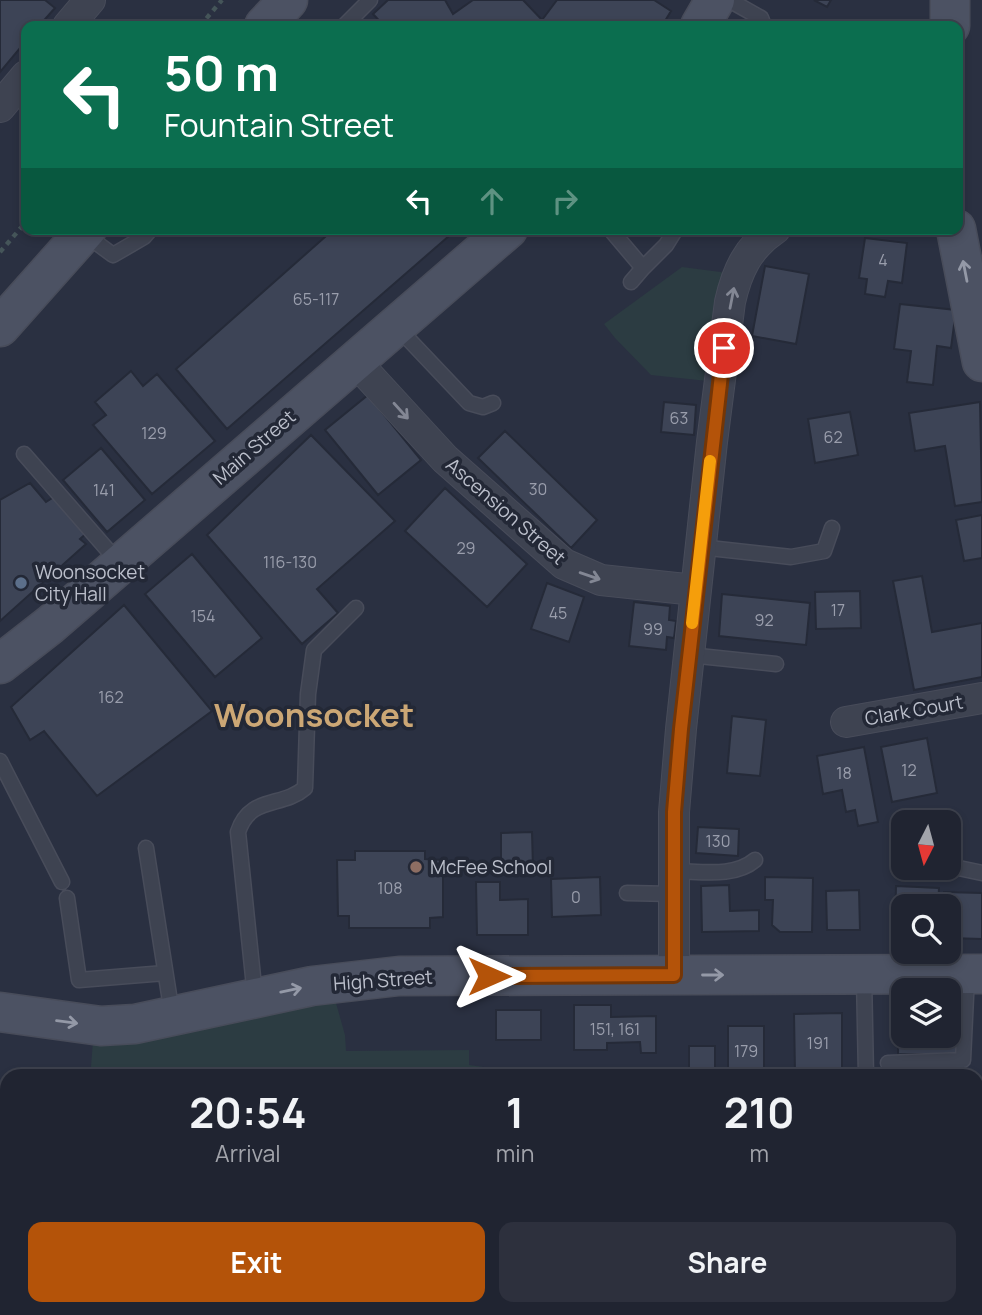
<!DOCTYPE html>
<style>
:root{--surface:#202431;--page:#2d303d;--text:#f1f3f6;--muted:#a2a4ab;--line:#3d414d;--accent:#b45309}
body{margin:0;font-family:Manrope,sans-serif;background:var(--page);color:var(--text);height:100vh;display:flex;flex-direction:column;font-size:26px;white-space:nowrap}
*{box-sizing:border-box;margin:0}
p{font-size:23px;color:var(--muted)}
.icon{flex:none;width:38px;height:38px;fill:none;stroke:currentColor;stroke-width:2;stroke-linecap:round;stroke-linejoin:round}
.map{position:relative;flex:1;overflow:hidden}
.sheet{position:absolute;left:0px;top:1069px;width:984px;height:247px;display:flex;flex-direction:column;background:var(--surface);border-radius:21px 21px 0 0;box-shadow:0 4px 10px #0003,0 0 0 2px var(--line)}
.sheet>*{flex:none}
.top-card{position:absolute;left:21px;top:21px;width:942px;height:214px;border-radius:14px;box-shadow:0 4px 10px #0003,0 0 0 2px var(--line);background:#0b6e4f;color:#fff;overflow:hidden}
.needle{width:46px;rotate:186deg}
.fabs{position:absolute;left:891px;top:810px;display:grid;gap:14px}
.fabs a{display:grid;place-items:center;width:70px;height:70px;border-radius:14px;background:var(--surface);box-shadow:0 4px 10px #0003,0 0 0 2px var(--line);font-size:35px}
.pin{position:absolute;display:grid;place-items:center;width:60px;height:60px;color:#fff;margin:-30px;border:4px solid #fff;border-radius:50%;box-shadow:0 2px 7px #0007}
.me{position:absolute;width:77px;margin:-38px;rotate:90deg;stroke-linejoin:round;filter:drop-shadow(0 0 5px #0008)}
.turn{display:flex;align-items:center;gap:24px;height:147px;padding:0 28px;font-size:32px}
.turn .icon{width:91px;height:91px;stroke-width:2.5}
.turn b{display:block;font-size:49px;line-height:60px}
.lanes{display:flex;align-items:center;height:66px;padding:0 28px;background:#0003;justify-content:center;gap:35px;direction:ltr}
.lanes .off{opacity:.35}
.eta{display:flex;justify-content:space-evenly;align-items:center;height:119px;text-align:center}
.eta b{font-size:42px;font-weight:700;line-height:49px}
.action{display:flex;gap:14px;margin-top:auto;padding:14px 28px}
.action a{flex:1;height:80px;border-radius:14px;background:var(--accent);color:#fff;font-size:28px;font-weight:700;line-height:80px;text-align:center}
.action a+a{background:var(--page);color:var(--text)}
.map>svg:first-child{display:block}
.green{fill:#2c3c42}
.building{fill:#3d4456;stroke:#252a38;stroke-width:2}
.lines{fill:none;stroke-linecap:round;stroke-linejoin:round}
.lane-casing{stroke:#484c5a;stroke-width:17}
.street-casing{stroke:#484c5a;stroke-width:32}
.secondary-casing{stroke:#484c5a;stroke-width:41}
.path{stroke:#455559;stroke-width:4.5;stroke-dasharray:5 5;stroke-linecap:butt}
.lane{stroke:#3e4351;stroke-width:14}
.street{stroke:#3e4351;stroke-width:30}
.secondary{stroke:#4c5263;stroke-width:38}
.rail-casing{stroke:#616777;stroke-width:8}
.rail{stroke:#232836;stroke-width:5;stroke-dasharray:16;stroke-linecap:butt}
.oneway{stroke:#9499a7}
.oneway2{stroke:#838794}
.route-casing{stroke:#753606;stroke-width:18}
.route{stroke:#b45309;stroke-width:12}
.slow{stroke:#f59e0b;stroke-width:12}
.service-dot{fill:#5c6f8a;stroke:#232836;stroke-width:2.5}
.education-dot{fill:#8d6e63;stroke:#232836;stroke-width:2.5}
.labels{text-anchor:middle;stroke-width:7;stroke-linejoin:round;paint-order:stroke}
.number-label{font-size:16px;fill:#9a9eac}
.street-label{font-size:19px;fill:#bbbfcb;stroke:#232836}
.poi-label{font-size:19px;fill:#bbbfcb;stroke:#232836;text-anchor:start}
.town-label{font-size:33px;font-weight:bold;fill:#cca775;stroke:#232836}
</style>
<div class="map">
<svg width="982" height="1315" viewBox="0 0 982 1315">
<rect width="100%" height="100%" fill="#2a3041"/>
<path class="green" d="M682,267l54,7 -19,108 -66,-7 -36,-37 -11,-14z
M334,996l11,39 1,16 123,-1v15l78,11h-221l-44,-7 -79,7h-54l-58,-9 4,-53z
M977,1257h5v58h-136l-15,-6h145z"/>
<path class="building" d="M0,0h45l10,8 -16,18h-13v15l-26,31z
M388,0h57l8,14 20,-14h50l19,20 15,-20h97l17,11 -9,15h-278l-11,-12z
M814,0h17l-4,7z
M334,229h123l-230,200 -51,-60z
M865,238l42,5 -5,40 -14,-2 -3,16 -20,-3 2,-15 -8,-1z
M765,266l44,8 -13,70 -44,-8z
M900,304l56,6 -5,38 -14,-2 -4,39 -26,-3 4,-31 -17,-2z
M131,371l12,15 14,-12 58,67 -63,53 -59,-69 13,-10 -11,-13z
M368,395l53,65 -43,35 -53,-65z
M664,402l32,3 -2,30 -33,-3z
M980,402l2,100 -27,4 -10,-60 -30,5 -6,-38z
M850,412l8,43 -43,8 -7,-44z
M505,431l92,89 -26,28 -93,-90z
M311,435l84,86 -78,68 21,24 -36,31 -95,-109z
M101,448l44,52 -38,32 -44,-52z
M30,483l16,19 11,-7 32,36 -9,8 6,5 -86,77v-121z
M445,488l82,76 -40,43 -82,-76z
M982,515v43l-18,3 -8,-41z
M192,554l70,84 -47,39 -70,-83z
M922,576l10,56 50,-9v54l-68,13 -21,-109z
M547,583l37,14 -15,45 -38,-13z
M860,591l1,37 -45,1 -1,-37z
M722,594l88,9 -4,42 -87,-9z
M634,602l36,4 -1,14 7,1 -2,17 -7,-1 -1,13 -37,-4z
M124,605l88,106 -115,85 -53,-65 -14,9 -19,-33z
M732,716l34,4 -6,56 -33,-3z
M927,738l10,55 -45,9 -11,-55z
M864,747l14,75 -20,4 -3,-16 -9,2 -4,-22 -19,4 -6,-38z
M698,827l41,2 -1,27 -42,-3z
M532,832l1,36 -32,1v-36z
M355,851h70v8l18,1v57l-13,1v10h-81v-12h-11l-1,-56h18z
M600,877l1,38 -49,2 -1,-38z
M765,877l48,1 -1,54h-32l-8,-7 1,-25h-8z
M476,882h24v18l28,-1v36h-51z
M729,885l1,26 29,-1v21l-57,1 -1,-46z
M896,886l43,2 -1,18h-35v24l-8,-1z
M859,890l1,40h-33l-1,-39z
M944,892l38,1v46l-34,-1v-32h-4z
M574,1005h37v12l45,-1v37h-15l-1,-11 -33,1v7h-33z
M899,1007h4v29h45v-28h13l-1,47 -62,-1z
M496,1010h45v30h-45z
M842,1013v59l-47,1 -1,-59z
M728,1026h36v50h-36z
M689,1046h26v30h-26z
M0,1192l7,2v106h-7z
M451,1309h73l17,6h-92z"/>
<g class="lines">
<g class="lane-casing">
<path id="lane" d="M729,0l32,18 3,8
M344,26l26,-26
M610,229l33,39 23,-23 10,-16
M86,235l27,20 31,-18 7,-8
M631,282l12,-14
M397,327l72,76 14,4 10,-4
M24,454l95,109
M700,547l91,10 33,-6 8,-23
M689,655l87,9
M0,761l62,121
M146,848l26,166
M949,866l33,7
M674,871c26,0 60,7 81,-11
M627,893l47,1
M67,898l12,82 86,-7
M864,976l2,100
M255,996l-17,-164c12,-37 44,-24 67,-44l3,-94 6,-44 42,-42
M888,1063l75,-3 4,-84
M119,1315l8,-6"/>
</g>
<g class="street-casing">
<path id="street" d="M68,26l22,-26
M0,107l26,-31
M355,361l90,98 119,105 37,16 94,10
M846,722l136,-24
M674,976v-164l7,-83 31,-287 18,-140c7,-31 18,-55 45,-73"/>
</g>
<g class="secondary-casing">
<path id="secondary" d="M950,0v26
M264,26l24,-26
M700,26l15,-26
M956,229l26,133
M0,327l87,-98
M0,664l50,-39 458,-396
M0,1012l101,14 34,-2 177,-38 87,-10 583,-2
M0,1167l7,1
M589,1309l20,6"/>
</g>
<path class="path" d="M200,26l22,-26
M0,252l26,-30"/>
<use href="#lane" class="lane"/>
<use href="#street" class="street"/>
<use href="#secondary" class="secondary"/>
<g class="rail-casing">
<path id="rail" d="M0,1121l7,1
M755,1309l16,6"/>
</g>
<use href="#rail" class="rail"/>
</g>
<defs><path id="oneway-shaft" d="M-6 0H5M1.5-3L5.5 0L1.5 3" fill="none" stroke-width="1.6" stroke-linecap="round" stroke-linejoin="round" transform="scale(1.75)"/></defs>
<g class="oneway">
<use href="#oneway-shaft" transform="translate(965 271) rotate(-101)"/>
<use href="#oneway-shaft" transform="translate(713 975)"/>
<use href="#oneway-shaft" transform="translate(291 990) rotate(-12)"/>
<use href="#oneway-shaft" transform="translate(67 1022) rotate(7)"/>
</g>
<g class="oneway2">
<use href="#oneway-shaft" transform="translate(732 298) rotate(-79)"/>
<use href="#oneway-shaft" transform="translate(401 411) rotate(48)"/>
<use href="#oneway-shaft" transform="translate(590 576) rotate(19)"/>
</g>
<g class="lines">
<g class="route-casing">
<path id="route" d="M489,976l185,-1v-163l7,-83 43,-381"/>
</g>
<use href="#route" class="route"/>
<path class="slow" d="M692,623l18,-162"/>
</g>
<circle class="service-dot" cx="21" cy="583" r="7"/>
<circle class="education-dot" cx="416" cy="867" r="7"/>
<g class="labels">
<g class="number-label">
<text x="883" y="266">4</text>
<text x="316" y="305">65-117</text>
<text x="679" y="424">63</text>
<text x="154" y="439">129</text>
<text x="833" y="443">62</text>
<text x="538" y="495">30</text>
<text x="104" y="496">141</text>
<text x="466" y="554">29</text>
<text x="290" y="568">116-130</text>
<text x="838" y="616">17</text>
<text x="558" y="619">45</text>
<text x="203" y="622">154</text>
<text x="764" y="626">92</text>
<text x="653" y="635">99</text>
<text x="111" y="703">162</text>
<text x="909" y="776">12</text>
<text x="844" y="779">18</text>
<text x="718" y="847">130</text>
<text x="390" y="894">108</text>
<text x="576" y="903">0</text>
<text x="615" y="1035">151, 161</text>
<text x="818" y="1049">191</text>
<text x="746" y="1057">179</text>
</g>
<g class="street-label">
<text transform="translate(254 447) rotate(-41)" y="7">Main Street</text>
<text transform="translate(506 511) rotate(41)" y="7">Ascension Street</text>
<text transform="translate(914 710) rotate(-10)" y="7">Clark Court</text>
<text transform="translate(383 980) rotate(-4)" y="7">High Street</text>
</g>
<g class="poi-label">
<text x="35" y="579">Woonsocket<tspan x="35" dy="22">City Hall</tspan></text>
<text x="430" y="874">McFee School</text>
</g>
<g class="town-label">
<text x="314" y="727">Woonsocket</text>
</g>
</g>
</svg>
<div class="fabs">
<a><svg class="needle" viewBox="-14 -14 28 28"><path d="M0-13l5 13h-10z" fill="#e53935"/><path d="M0 13l5-13h-10z" fill="#a2a4ab"/></svg></a>
<a><svg class="icon" aria-label="search" viewBox="0 0 24 24"><circle cx="10" cy="10" r="6"/><path d="M15 15l6 6"/></svg></a>
<a><svg class="icon" aria-label="layers" viewBox="0 0 24 24"><path d="M12 4l9 5-9 5-9-5zM3 14l9 5 9-5"/></svg></a>
</div>
<div class="pin" style="left:724px;top:348px;background:#d93025"><svg class="icon" aria-label="arrive" viewBox="0 0 24 24"><path d="M6 21V4h12l-3 4 3 4H6"/></svg></div>
<svg class="me" style="left:489px;top:976px" viewBox="-20 -20 40 40"><path d="M0-17L14 15 0 8-14 15z" fill="#b45309" stroke="#fff" stroke-width="4"/></svg>
<div class="top-card">
<div class="turn"><svg class="icon" aria-label="left" viewBox="0 0 24 24"><path d="M17 20v-9H6M10 6l-5 5 5 5"/></svg><div><b>50 m</b>Fountain Street</div></div>
<div class="lanes"><svg class="icon" aria-label="left" viewBox="0 0 24 24"><path d="M17 20v-9H6M10 6l-5 5 5 5"/></svg><svg class="icon off" aria-label="ahead" viewBox="0 0 24 24"><path d="M12 20V5M6 11l6-6 6 6"/></svg><svg class="icon off" aria-label="right" viewBox="0 0 24 24"><path d="M7 20v-9h11M14 6l5 5-5 5"/></svg></div>
</div>
<section class="sheet">
<div class="eta">
<div><b>20:54</b><p>Arrival</p></div>
<div><b>1</b><p>min</p></div>
<div><b>210</b><p>m</p></div>
</div>
<div class="action"><a>Exit</a><a>Share</a></div>
</section>
</div>
